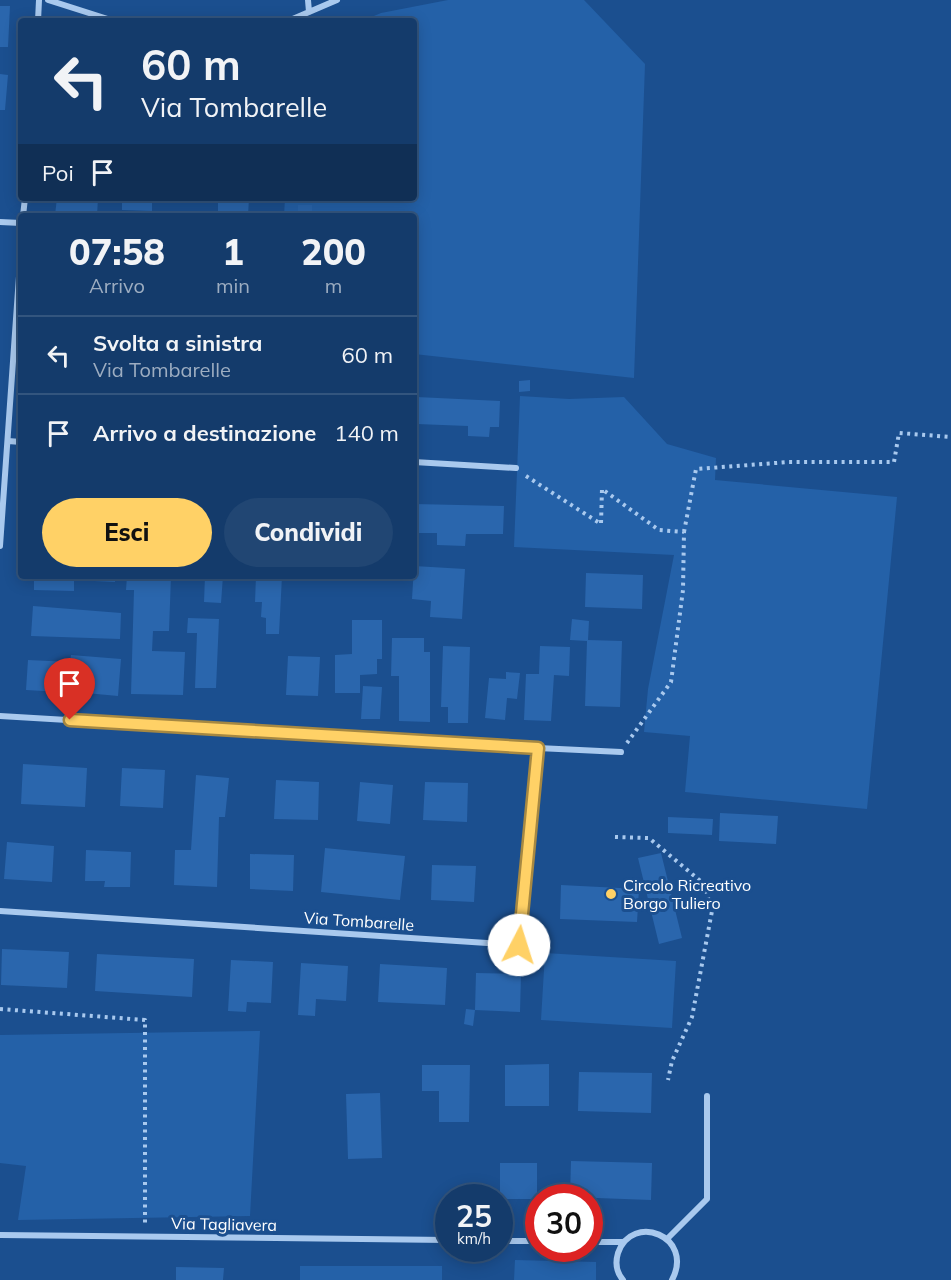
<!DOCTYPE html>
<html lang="it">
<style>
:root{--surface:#143b6b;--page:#214673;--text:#f1f3f6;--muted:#9dadc1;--line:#33557e;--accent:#ffd166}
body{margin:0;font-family:Mulish,sans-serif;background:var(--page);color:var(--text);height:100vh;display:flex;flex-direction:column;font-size:22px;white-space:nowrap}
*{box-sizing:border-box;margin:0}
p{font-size:20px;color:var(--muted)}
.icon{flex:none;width:33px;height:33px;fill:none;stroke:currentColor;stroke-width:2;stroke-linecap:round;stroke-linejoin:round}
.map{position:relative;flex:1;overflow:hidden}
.sheet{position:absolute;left:18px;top:213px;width:399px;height:366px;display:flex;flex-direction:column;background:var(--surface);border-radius:6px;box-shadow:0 3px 15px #0003,0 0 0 2px var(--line)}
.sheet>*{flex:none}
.guide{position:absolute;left:18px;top:18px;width:399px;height:183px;border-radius:6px;box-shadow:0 3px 15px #0003,0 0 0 2px var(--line);background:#143b6b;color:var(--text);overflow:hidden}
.speed{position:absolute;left:435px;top:1184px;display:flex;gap:12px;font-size:30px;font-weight:700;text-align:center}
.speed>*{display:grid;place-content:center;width:78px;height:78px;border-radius:50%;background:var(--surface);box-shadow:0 3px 15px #0003,0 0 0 2px var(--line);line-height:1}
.speed small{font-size:15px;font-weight:400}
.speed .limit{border:9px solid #d22;background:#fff;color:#111}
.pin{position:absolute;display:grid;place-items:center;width:51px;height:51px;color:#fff;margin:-62px -26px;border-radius:50% 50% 50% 0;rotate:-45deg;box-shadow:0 0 6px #0007}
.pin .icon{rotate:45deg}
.me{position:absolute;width:66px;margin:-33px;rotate:5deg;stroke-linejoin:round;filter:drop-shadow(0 0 4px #0008)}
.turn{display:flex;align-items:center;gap:21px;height:126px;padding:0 24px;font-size:27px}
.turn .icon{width:78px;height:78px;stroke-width:2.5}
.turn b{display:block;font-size:42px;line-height:51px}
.then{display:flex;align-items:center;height:57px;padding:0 24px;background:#0003;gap:12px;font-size:22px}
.eta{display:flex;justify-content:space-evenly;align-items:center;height:102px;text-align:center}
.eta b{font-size:36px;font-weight:800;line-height:42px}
.primary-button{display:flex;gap:12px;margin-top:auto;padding:12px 24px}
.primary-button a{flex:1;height:69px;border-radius:36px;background:var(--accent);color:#111;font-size:24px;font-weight:800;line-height:69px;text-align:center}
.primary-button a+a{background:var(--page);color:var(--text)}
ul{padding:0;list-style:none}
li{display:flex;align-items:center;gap:18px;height:78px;padding:0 24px;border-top:2px solid var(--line)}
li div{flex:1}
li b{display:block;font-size:22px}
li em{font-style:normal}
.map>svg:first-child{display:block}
.green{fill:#2461a8}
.building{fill:#2a66ad}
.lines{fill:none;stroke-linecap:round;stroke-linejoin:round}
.path{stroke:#a9c9ee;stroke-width:4;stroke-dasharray:3 4.5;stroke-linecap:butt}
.minor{stroke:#a9c9ee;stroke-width:6}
.route-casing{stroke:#a68842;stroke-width:15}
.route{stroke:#ffd166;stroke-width:10}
.poi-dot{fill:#ffd166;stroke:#1b4f8f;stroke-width:2}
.labels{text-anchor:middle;stroke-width:6;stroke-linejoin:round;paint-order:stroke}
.poi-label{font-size:16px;fill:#fff;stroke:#1b4f8f;text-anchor:start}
.street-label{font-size:16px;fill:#fff;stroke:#1b4f8f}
</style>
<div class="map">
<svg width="951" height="1280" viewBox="0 0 951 1280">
<rect width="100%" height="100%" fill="#1b4f8f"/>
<path class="green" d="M448,0h136l61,64 -11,314 -220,-24v-138h-130l1,-18h129v-177h-52l19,-8z
M520,396l49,3 55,-2 43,47 49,14 -1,22 182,17 -30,312 -182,-17 5,-56 -46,-4 4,-43 26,-134 -160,-8z
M545,953l131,8 -4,67 -131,-8z
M260,1031l-10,185 -232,4 8,-54 -26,-3v-128z
M515,1260l81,2v18h-82z
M300,1266h142v14h-142z"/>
<path class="building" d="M0,6h10l-2,41h-8z
M0,74l8,1 -3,35h-5z
M57,198h41l-1,18 -42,-1z
M122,198h30v13l-30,-1z
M218,198h31l-1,18h-30z
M298,205h14v11h-14z
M530,380v11l-11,1v-11z
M414,388h4l-1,9 83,4 -1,26h-9l-1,10 -21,-1v-10l-51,-2v11l-3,-1z
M414,504l90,2 -1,28h-37l-1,12 -28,-1v-12h-23z
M414,566l51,3 -3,50 -32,-2 1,-16 -19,-2z
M586,573l57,2 -1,34 -57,-2z
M34,576h81v6l-41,-2v11l-40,-1z
M127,576h44l-2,55h-16l-1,20 33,1 -2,43 -52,-1 3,-104h-8z
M205,576h18l-2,27 -17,-1z
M256,576h26l-3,58h-13v-16l-5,-1 1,-15h-7z
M33,606l88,7 -1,26 -89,-3z
M188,618l31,1 -3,69h-21l2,-55h-10z
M572,619l17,2 -1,19 34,1 -2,66 -35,-1 2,-65 -17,-1z
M352,620h30v39h-5v15l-17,1v18h-25v-38l17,-1z
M392,638h32v14h6v70l-31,-1v-45h-8z
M443,646l27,1 -2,76h-20v-16h-7z
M540,646l30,1 -1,29 -15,-1 -3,46 -27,-1 2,-46h13z
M71,655l50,4 -3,37 -32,-3 2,-20 -7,-1 -2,21 -53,-3 2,-30 42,2z
M288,656l32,1 -2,39 -32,-1z
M506,672l14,1 -3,26 -10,-1 -2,22 -20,-2 4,-40 17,1z
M363,686l19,1 -2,32h-19z
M23,764l64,4 -2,39 -64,-3z
M122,768l43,2 -2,38 -43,-2z
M196,775l33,3 -4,39h-6l-2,70 -43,-2 1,-35h16z
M276,780l43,2 -1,38 -44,-1z
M360,782l33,3 -3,39 -33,-3z
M425,782l43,1 -1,39 -44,-2z
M720,813l58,3 -2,28 -57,-3z
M668,817l45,2 -1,16 -44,-2z
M7,842l47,4 -2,36 -48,-3z
M325,848l80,8 -5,44 -79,-8z
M86,850l45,2 -1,35h-26l1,-6h-20z
M661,853l21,85 -23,6 -21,-86z
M250,854l44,1 -1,36 -43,-2z
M432,865l44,1 -2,36 -43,-2z
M561,885l78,4 -2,33 -77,-3z
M2,949l67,3 -2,36 -66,-3z
M97,954l97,5 -2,38 -97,-6z
M231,960l42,2 -2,41 -24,-1 -1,10 -18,-1z
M301,963l47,3 -2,35 -30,-2 -1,17 -17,-1z
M380,964l67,4 -2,37 -67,-3z
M476,973l45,1 -1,38 -45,-2z
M466,1009l9,1 -2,16 -9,-2z
M549,1064v42h-44v-41z
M422,1065h48l-1,57h-30v-31h-17z
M579,1072l73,1 -1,40 -73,-2z
M380,1093l2,65 -34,1 -2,-65z
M571,1161l81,2 -1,37 -81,-3z
M500,1163h37v36h-37z
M176,1267l48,1 -1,12h-47z"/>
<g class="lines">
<path class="path" d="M526,476l75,48 1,-35 57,41 25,2 -1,58 -12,92 -44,61
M684,532l12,-63 93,-7h105l5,-29 52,4
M615,837l34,1 55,46 8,27 -20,106 -20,44 -4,19
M0,1009l145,11v204"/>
<path class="minor" d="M48,0l66,21
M308,0l1,12
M38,21l1,-21
M288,21l49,-21
M23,216l2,-18
M0,222l21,1
M8,441l13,1
M414,462l102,6
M0,546l21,-298
M0,716l538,32 -19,197 -519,-34
M538,748l83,4
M0,1235l448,5
M667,1239l40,-40v-103
M500,1241h38
M590,1242h34
M623,1280c-6,-7 -8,-17 -5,-27 14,-41 77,-17 54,27"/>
</g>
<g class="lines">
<g class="route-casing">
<path id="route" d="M70,720l468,28 -19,197"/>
</g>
<use href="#route" class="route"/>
</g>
<circle class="poi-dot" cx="611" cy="894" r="6"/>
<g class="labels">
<g class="poi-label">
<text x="623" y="891">Circolo Ricreativo<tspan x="623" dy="18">Borgo Tuliero</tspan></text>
</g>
<g class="street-label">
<text transform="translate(359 921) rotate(4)" y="6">Via Tombarelle</text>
<text transform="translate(224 1224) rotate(1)" y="6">Via Tagliavera</text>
</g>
</g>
</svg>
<div class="speed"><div>25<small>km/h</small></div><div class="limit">30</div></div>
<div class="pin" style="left:70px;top:720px;background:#d93025"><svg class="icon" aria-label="arrive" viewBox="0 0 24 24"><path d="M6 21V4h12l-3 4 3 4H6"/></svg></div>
<svg class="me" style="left:519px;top:945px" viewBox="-20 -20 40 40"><circle r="19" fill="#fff"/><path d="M0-13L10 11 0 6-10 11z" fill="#ffd166"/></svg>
<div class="guide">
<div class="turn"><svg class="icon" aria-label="left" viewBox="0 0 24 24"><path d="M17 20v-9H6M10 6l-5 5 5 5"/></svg><div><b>60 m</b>Via Tombarelle</div></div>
<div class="then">Poi<svg class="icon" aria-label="arrive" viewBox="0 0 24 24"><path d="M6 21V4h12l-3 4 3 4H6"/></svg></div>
</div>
<section class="sheet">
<div class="eta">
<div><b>07:58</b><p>Arrivo</p></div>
<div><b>1</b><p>min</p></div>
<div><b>200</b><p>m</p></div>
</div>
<ul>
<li><svg class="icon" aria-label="left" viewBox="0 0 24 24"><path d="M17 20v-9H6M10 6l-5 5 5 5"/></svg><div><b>Svolta a sinistra</b><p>Via Tombarelle</p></div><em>60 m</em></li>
<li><svg class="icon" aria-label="arrive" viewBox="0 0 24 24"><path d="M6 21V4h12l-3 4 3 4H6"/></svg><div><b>Arrivo a destinazione</b></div><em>140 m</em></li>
</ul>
<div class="primary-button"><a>Esci</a><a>Condividi</a></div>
</section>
</div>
